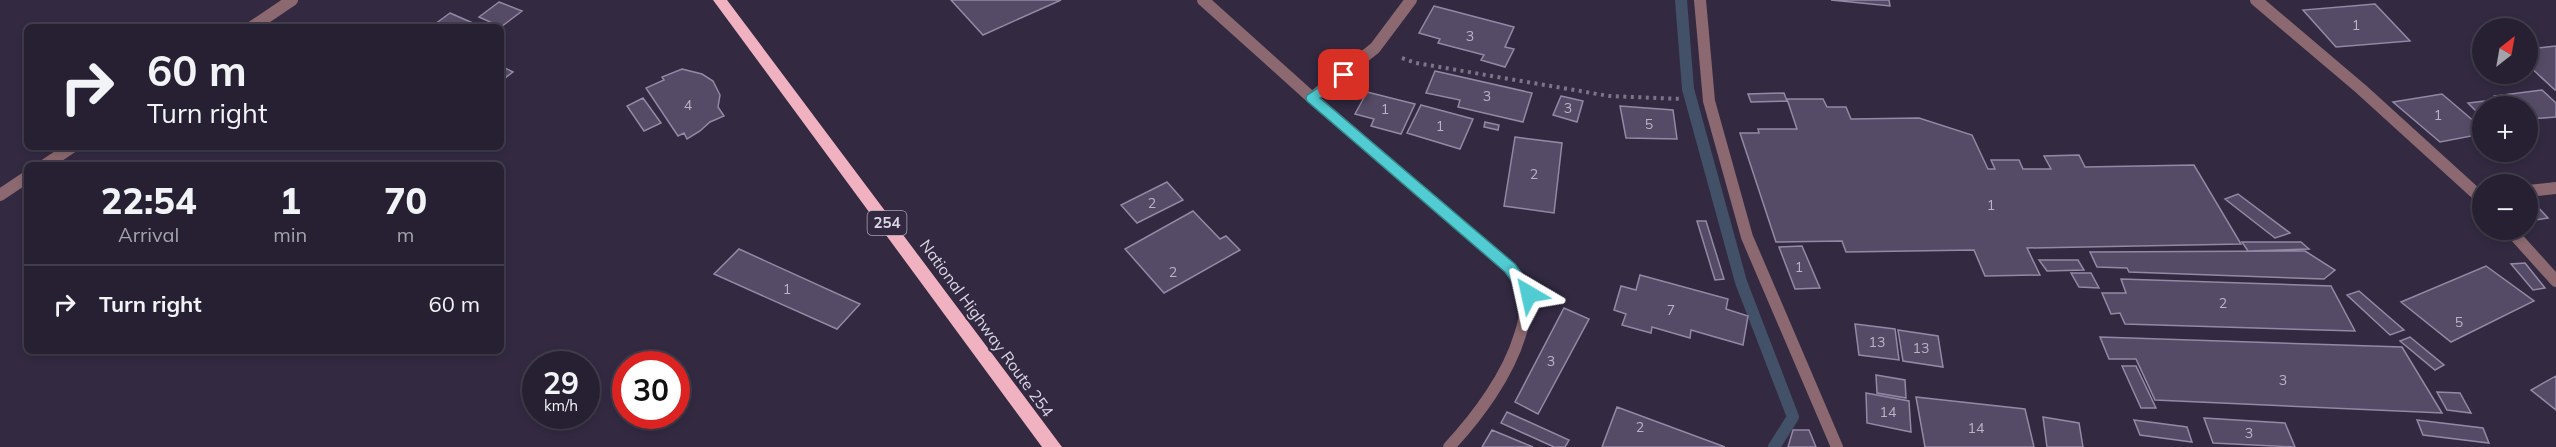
<!DOCTYPE html>
<meta charset="utf-8">
<style>
:root{--surface:#262032;--page:#2e283a;--text:#f1f3f6;--muted:#a4a3ac;--line:#423e4d}
body{margin:0;font-family:Mulish,sans-serif;background:var(--page);color:var(--text);height:100vh;display:flex;flex-direction:column;font-size:22px;white-space:nowrap}
*{box-sizing:border-box;margin:0}
p{font-size:20px;color:var(--muted)}
.icon{flex:none;width:33px;height:33px;fill:none;stroke:currentColor;stroke-width:2;stroke-linecap:round;stroke-linejoin:round}
.map{position:relative;flex:1;overflow:hidden}
.panel{position:absolute;left:24px;top:162px;width:480px;height:192px;display:flex;flex-direction:column;background:var(--surface);border-radius:9px;box-shadow:0 3px 9px #0003,0 0 0 2px var(--line)}
.panel>*{flex:none}
.hud{position:absolute;left:24px;top:24px;width:480px;height:126px;border-radius:9px;box-shadow:0 3px 9px #0003,0 0 0 2px var(--line);background:#262032;color:var(--text);overflow:hidden}
.needle{width:39px;rotate:31deg}
.fabs{position:absolute;left:2472px;top:18px;display:grid;gap:12px}
.fabs a{display:grid;place-items:center;width:66px;height:66px;border-radius:50%;background:var(--surface);box-shadow:0 3px 9px #0003,0 0 0 2px var(--line);font-size:30px}
.speed{position:absolute;left:522px;top:351px;display:flex;gap:12px;font-size:30px;font-weight:700;text-align:center}
.speed>*{display:grid;place-content:center;width:78px;height:78px;border-radius:50%;background:var(--surface);box-shadow:0 3px 9px #0003,0 0 0 2px var(--line);line-height:1}
.speed small{font-size:15px;font-weight:400}
.speed .limit{border:9px solid #d22;background:#fff;color:#111}
.pin{position:absolute;display:grid;place-items:center;width:51px;height:51px;color:#fff;margin:-26px;border-radius:12px;box-shadow:0 3px 9px #0006}
.me{position:absolute;width:66px;margin:-33px;rotate:324deg;stroke-linejoin:round;filter:drop-shadow(0 0 4px #0008)}
.turn{display:flex;align-items:center;gap:21px;height:126px;padding:0 24px;font-size:27px}
.turn .icon{width:78px;height:78px;stroke-width:2.5}
.turn b{display:block;font-size:42px;line-height:51px}
.eta{display:flex;justify-content:space-evenly;align-items:center;height:102px;text-align:center}
.eta b{font-size:36px;font-weight:800;line-height:42px}
ul{padding:0;list-style:none}
li{display:flex;align-items:center;gap:18px;height:78px;padding:0 24px;border-top:2px solid var(--line)}
li div{flex:1}
li b{display:block;font-size:22px}
li em{font-style:normal}
.map>svg:first-child{display:block}
.lines{fill:none;stroke-linecap:round;stroke-linejoin:round}
.stream{stroke:#425068;stroke-width:12}
.building{fill:#554b66;stroke:#9389a6;stroke-width:1.5}
.path{stroke:#7c7489;stroke-width:4;stroke-dasharray:3 4.5;stroke-linecap:butt}
.minor{stroke:#8c6970;stroke-width:12}
.trunk{fill:#f0b2c0;fill-rule:evenodd}
.route{fill:#51ccd3;stroke:#358589;stroke-width:1.5}
.labels{text-anchor:middle;stroke-width:4.5;stroke-linejoin:round;paint-order:stroke}
.number-label{font-size:14px;fill:#bab3c6}
.shield{fill:#332a42;stroke:#a9a2b5;stroke-width:1.5}
.shield-label{font-size:15px;font-weight:bold;fill:#dbd6e6}
.street-label{font-size:16px;fill:#dbd6e6;stroke:#332a42}
</style>
<div class="map">
<svg width="2556" height="447" viewBox="0 0 2556 447">
<rect width="100%" height="100%" fill="#332a42"/>
<g class="lines">
<path class="stream" d="M1681,0l7,89 53,193 52,135 -19,30"/>
</g>
<path class="building" d="M951,0h110l-78,35z
M1889,0l1,6 -59,-6z
M499,2l23,9 -21,16 -22,-10z
M2375,4l35,37 -74,6 -33,-37z
M1434,6l80,21 -9,20 9,2 -9,18 -24,-7 3,-5 -46,-12 2,-4 -21,-6z
M450,13l32,14h-51z
M2556,46v44h-1l-27,-25v-16z
M501,66l12,6 -12,9z
M682,69l20,5 11,7 7,14 -2,12 6,9 -14,6 -10,9 -13,8 -3,-6 -6,3 -32,-48 18,-8 -2,-3z
M1435,71l97,22 -9,29 -65,-15 2,-7 -34,-7z
M2542,90l14,13v14l-28,2v-13h-21l-12,-10z
M1367,92l48,12 -14,30 -30,-8 3,-7 -19,-5z
M1784,93l3,8 -36,1 -3,-8z
M2442,94l40,34v6l-42,8 -47,-40z
M1561,96l22,5 -6,21 -24,-7z
M643,98l18,25 -17,8 -17,-25z
M1787,99h36l4,8h19l5,12 68,-1 53,17 16,34h7l-4,-9h28l4,9h28l-7,-13 35,-1 6,12 109,-2 47,79 -214,4 13,27 -55,1 -11,-26 -128,2 -4,-11 -66,1 -36,-109h19l-1,-4h39z
M2493,100l7,6h-18v11l-14,-14z
M1421,105l52,14 -13,30 -53,-16z
M1620,106l53,4 4,29 -51,-1z
M1485,122l14,3 -1,5 -14,-3z
M1515,137l47,6 -8,70 -50,-7z
M1167,182l16,18 -46,23 -16,-18z
M2238,194l52,39 -15,5 -50,-39z
M2534,203l14,15 -13,2 -7,-7v-9z
M1193,211l27,28 6,-3 14,14 -76,43 -39,-44z
M1697,221h9l18,58 -9,1z
M2242,242h59l8,7 -61,2z
M1802,246l18,42 -25,1 -16,-42z
M739,249l121,55 -23,25 -123,-55z
M2305,251l30,19 -11,9 -195,-7 -2,-4 -30,-1 -7,-15z
M2039,260h39l6,10 -37,1z
M2525,263l20,25 -12,2 -22,-26z
M2486,266l48,35 -83,41 -50,-40z
M2071,273h20l8,15 -20,-1z
M1640,275l88,24 -2,10 22,7 -5,29 -52,-15 -1,8 -38,-11 -1,6 -29,-8 4,-11 -12,-4 7,-24 15,4z
M2121,279l210,7 24,45 -230,-7 -5,-11 -9,1 -9,-21h24z
M2359,291l45,39 -14,5 -43,-40z
M1564,308l25,11 -51,95 -23,-12z
M1855,324l40,5 4,31 -40,-5z
M1898,330l40,6 5,31 -40,-6z
M2100,337l302,10 40,66 -287,-13 -19,-41h-27z
M2410,337l34,28 -9,5 -35,-29z
M2122,366h14l20,42h-15z
M1876,375l29,5 1,18 -29,-5z
M2556,376v34l-25,-20z
M2437,392l23,1 11,20 -24,-3z
M1866,393l43,8 2,31 -44,-9z
M1916,397l109,12 9,38h-109z
M1617,407l108,40h-123z
M1507,412l62,28 -4,7h-11l-53,-24z
M2043,417l36,6 4,24h-36z
M2204,418l81,5 10,24 -82,-4z
M2134,420l53,7 5,15 -52,-7z
M2417,420l66,8 6,15 -66,-8z
M1492,430l41,17h-51z
M1793,430h16l7,17h-28z"/>
<g class="lines">
<path class="path" d="M1402,58l14,5 193,33 73,3"/>
<path class="minor" d="M1203,0l109,98 198,170 19,26c-3,14 -4,27 -9,41 -12,40 -42,81 -71,112
M1700,0l9,101 38,136 90,210
M2256,0l105,89 121,110
M252,27l40,-27
M1312,98l63,-50 36,-48
M45,165l27,-18
M2528,191l28,-3
M0,195l27,-18
M2510,230l46,51"/>
<path class="trunk" d="M713,0h14l335,447h-20z"/>
</g>
<path class="route" d="M1344,71l6,4 -2,3 -28,20 195,166 19,26 3,4 -3,4h-10l-19,-26 -198,-171 -1,-3 1,-3z"/>
<g class="labels">
<g class="number-label">
<text x="2356" y="30">1</text>
<text x="1470" y="41">3</text>
<text x="1487" y="101">3</text>
<text x="688" y="110">4</text>
<text x="1568" y="113">3</text>
<text x="1385" y="114">1</text>
<text x="2438" y="120">1</text>
<text x="1649" y="129">5</text>
<text x="1440" y="131">1</text>
<text x="1534" y="179">2</text>
<text x="1152" y="208">2</text>
<text x="1991" y="210">1</text>
<text x="1799" y="272">1</text>
<text x="1173" y="277">2</text>
<text x="787" y="294">1</text>
<text x="2223" y="308">2</text>
<text x="1671" y="315">7</text>
<text x="2459" y="327">5</text>
<text x="1877" y="347">13</text>
<text x="1921" y="353">13</text>
<text x="1551" y="366">3</text>
<text x="2283" y="385">3</text>
<text x="1888" y="417">14</text>
<text x="1640" y="432">2</text>
<text x="1976" y="433">14</text>
<text x="2249" y="438">3</text>
</g>
<rect class="shield" x="867.5" y="211" width="39" height="24" rx="4.5"/>
<g class="shield-label">
<text x="887" y="228">254</text>
</g>
<g class="street-label">
<text transform="translate(987 328) rotate(54)" y="6">National Highway Route 254</text>
</g>
</g>
</svg>
<div class="fabs">
<a><svg class="needle" viewBox="-14 -14 28 28"><path d="M0-13l5 13h-10z" fill="#e53935"/><path d="M0 13l5-13h-10z" fill="#a4a3ac"/></svg></a>
<a>+</a>
<a>−</a>
</div>
<div class="speed"><div>29<small>km/h</small></div><div class="limit">30</div></div>
<div class="pin" style="left:1344px;top:75px;background:#d93025"><svg class="icon" aria-label="arrive" viewBox="0 0 24 24"><path d="M6 21V4h12l-3 4 3 4H6"/></svg></div>
<svg class="me" style="left:1529px;top:294px" viewBox="-20 -20 40 40"><path d="M0-17L14 15 0 8-14 15z" fill="#51ccd3" stroke="#fff" stroke-width="4"/></svg>
<div class="hud">
<div class="turn"><svg class="icon" aria-label="right" viewBox="0 0 24 24"><path d="M7 20v-9h11M14 6l5 5-5 5"/></svg><div><b>60 m</b>Turn right</div></div>
</div>
<section class="panel">
<div class="eta">
<div><b>22:54</b><p>Arrival</p></div>
<div><b>1</b><p>min</p></div>
<div><b>70</b><p>m</p></div>
</div>
<ul>
<li><svg class="icon" aria-label="right" viewBox="0 0 24 24"><path d="M7 20v-9h11M14 6l5 5-5 5"/></svg><div><b>Turn right</b></div><em>60 m</em></li>
</ul>
</section>
</div>
